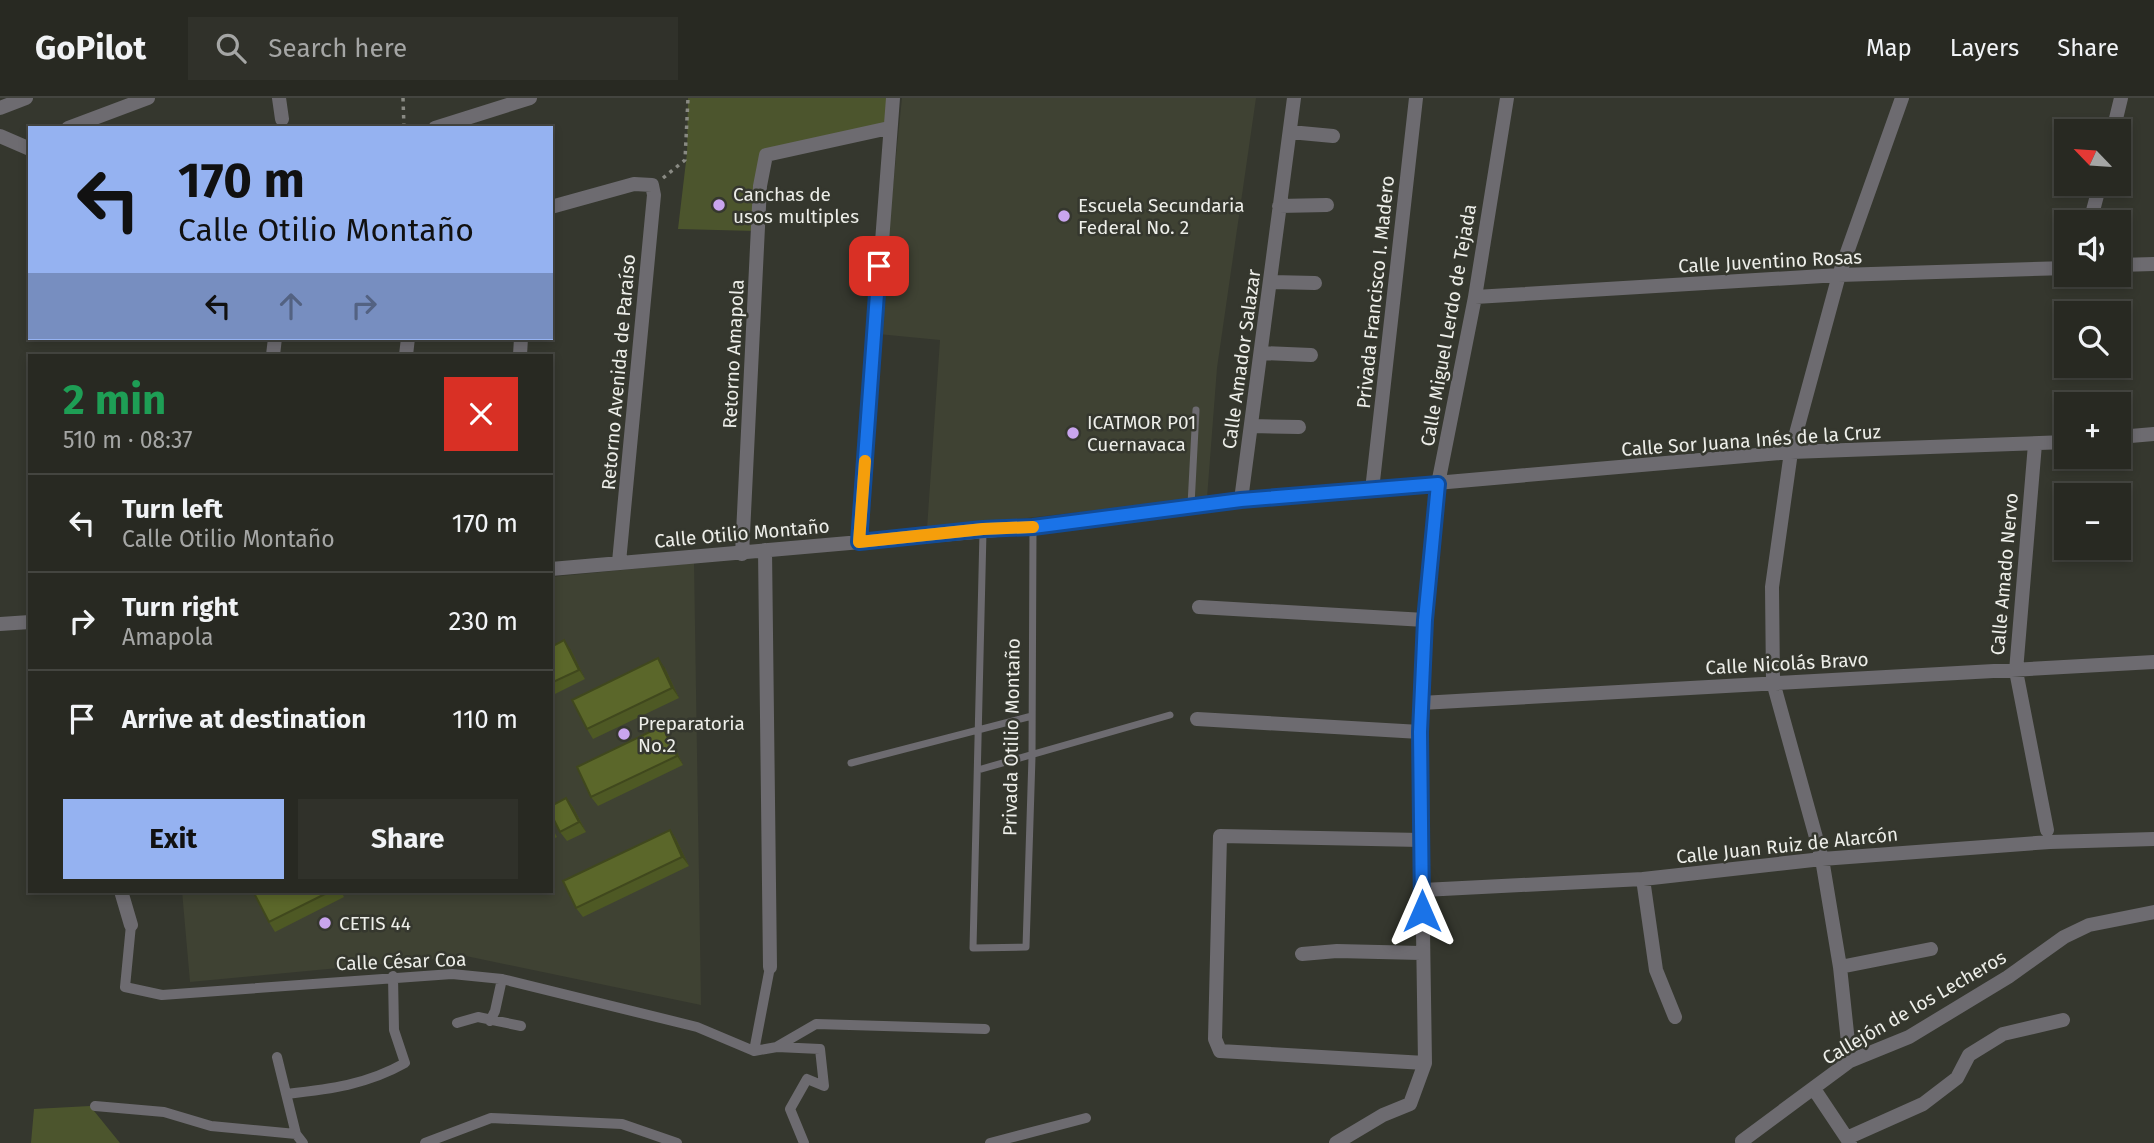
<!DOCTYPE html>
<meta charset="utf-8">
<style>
:root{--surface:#282922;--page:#30312a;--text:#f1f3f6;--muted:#a5a6a5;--line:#444540;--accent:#95b2f1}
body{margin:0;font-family:"Fira Sans",sans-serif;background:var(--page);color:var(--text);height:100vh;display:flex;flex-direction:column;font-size:26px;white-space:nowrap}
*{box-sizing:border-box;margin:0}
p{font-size:23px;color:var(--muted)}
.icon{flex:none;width:38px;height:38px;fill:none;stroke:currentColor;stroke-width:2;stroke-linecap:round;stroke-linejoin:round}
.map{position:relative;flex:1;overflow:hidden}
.panel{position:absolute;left:28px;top:256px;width:525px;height:539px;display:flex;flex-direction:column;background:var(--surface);border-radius:0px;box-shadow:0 4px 10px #0003,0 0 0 2px var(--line)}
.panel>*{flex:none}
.banner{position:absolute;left:28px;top:28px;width:525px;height:214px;border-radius:0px;box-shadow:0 4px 10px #0003,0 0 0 2px var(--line);background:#95b2f1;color:#111;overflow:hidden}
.needle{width:46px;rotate:295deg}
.buttons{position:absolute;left:2054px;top:21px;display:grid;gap:14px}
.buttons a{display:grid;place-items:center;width:77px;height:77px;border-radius:0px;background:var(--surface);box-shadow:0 4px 10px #0003,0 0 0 2px var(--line);font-size:35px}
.pin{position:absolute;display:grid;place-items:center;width:60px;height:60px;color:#fff;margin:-30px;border-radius:14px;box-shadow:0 4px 10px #0006}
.me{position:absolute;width:77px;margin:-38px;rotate:0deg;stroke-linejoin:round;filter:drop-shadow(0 0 5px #0008)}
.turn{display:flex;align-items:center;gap:24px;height:147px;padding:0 35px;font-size:32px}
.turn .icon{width:91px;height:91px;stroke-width:2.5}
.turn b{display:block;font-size:49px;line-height:60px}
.lanes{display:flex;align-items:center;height:66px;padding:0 35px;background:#0003;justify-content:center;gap:35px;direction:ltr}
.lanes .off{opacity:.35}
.round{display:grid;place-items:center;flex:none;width:74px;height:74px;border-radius:0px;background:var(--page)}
.headline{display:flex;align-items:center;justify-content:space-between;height:119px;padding:0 35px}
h1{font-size:42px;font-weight:700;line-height:52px;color:#1e9e55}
.primary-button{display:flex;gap:14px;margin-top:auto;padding:14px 35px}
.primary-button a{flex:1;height:80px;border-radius:0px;background:var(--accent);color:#111;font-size:28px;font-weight:700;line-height:80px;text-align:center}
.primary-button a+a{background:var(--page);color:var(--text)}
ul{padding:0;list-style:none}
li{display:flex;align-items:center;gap:21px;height:98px;padding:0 35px;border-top:2px solid var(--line)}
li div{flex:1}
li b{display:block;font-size:26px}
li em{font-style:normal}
header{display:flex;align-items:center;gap:42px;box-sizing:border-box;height:98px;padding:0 35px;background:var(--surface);border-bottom:2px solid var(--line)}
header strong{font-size:33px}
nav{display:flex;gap:38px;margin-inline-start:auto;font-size:24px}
.search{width:490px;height:63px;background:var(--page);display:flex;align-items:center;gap:18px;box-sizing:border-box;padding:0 24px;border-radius:0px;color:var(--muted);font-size:26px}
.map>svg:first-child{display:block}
.built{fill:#3f4233}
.green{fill:#4c552d}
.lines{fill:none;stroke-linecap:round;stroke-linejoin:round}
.path{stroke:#898a83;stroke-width:3.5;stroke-dasharray:3.5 5;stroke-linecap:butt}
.service{stroke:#6d6b70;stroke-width:7}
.pedestrian{stroke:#6d6b70;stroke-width:10}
.minor{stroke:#6d6b70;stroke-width:14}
.wall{fill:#4e5924}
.shaded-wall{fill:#40481d}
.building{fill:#5b672a;stroke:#40481d;stroke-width:2}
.route-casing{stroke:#114b97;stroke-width:18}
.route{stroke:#1a73e8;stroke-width:12}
.slow{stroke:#f59e0b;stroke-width:12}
.poi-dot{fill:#c9a5ee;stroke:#35372e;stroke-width:2.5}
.labels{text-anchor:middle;stroke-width:5;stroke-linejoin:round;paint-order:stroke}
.poi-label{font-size:19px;fill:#edeee9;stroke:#35372e;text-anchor:start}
.street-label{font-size:19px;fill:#edeee9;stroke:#35372e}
</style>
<header>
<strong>GoPilot</strong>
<div class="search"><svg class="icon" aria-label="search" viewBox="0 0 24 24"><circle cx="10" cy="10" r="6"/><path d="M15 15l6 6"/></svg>Search here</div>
<nav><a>Map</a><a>Layers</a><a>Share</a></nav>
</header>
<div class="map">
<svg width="2154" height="1045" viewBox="0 0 2154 1045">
<rect width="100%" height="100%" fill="#35372e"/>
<path class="built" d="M902,0h354l-39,270 -10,130 -280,31 13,-189 -62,-6z
M694,465l7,442 -235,-49 -276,26 -8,-91h369v-314z"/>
<path class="green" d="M688,0h205l-4,30 -122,27 -11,76 -78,-2 9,-76z
M90,1008l30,37h-89l3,-34z"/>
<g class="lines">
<path class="path" d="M403,0l1,30
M663,80l22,-18 3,-62"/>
<path class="service" d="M1191,407l5,-95
M983,434l-10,416 53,-1 6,-190 1,-229
M851,665l181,-47
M978,672l192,-55"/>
<path class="pedestrian" d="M131,827l-6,62 37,8 290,-21 50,5 195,48 57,24 23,-4 43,2 4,37 -17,-7 -17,30 14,34
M490,923l5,-10 7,-32
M457,925l21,-6 43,9
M778,948l38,-22 169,5
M754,953l16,-84
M277,959l19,77
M286,996c44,-5 80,-9 119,-31l-11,-33 -1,-54
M95,1008l69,6 47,14 85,8 7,9
M425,1045l66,-25 131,6 55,19
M990,1045l96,-25"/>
<path class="minor" d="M279,0l3,21
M0,10l26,-10
M68,30l80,-30
M435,30l95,-30
M2113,33l8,-33
M1290,34l43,4
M0,38l30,13
M1279,108l48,-1
M551,109l83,-23 18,1 2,10 -35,367
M2090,124l10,-38
M2119,167l35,-1
M1272,184l43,1
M1475,199l364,-22 228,-7
M1261,255l50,2
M273,257l2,-17
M406,257l2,-17
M520,257l1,-17
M1252,328l47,1
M2119,339l35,-3
M2035,346l-19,227 31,159
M1372,392l44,-392
M1241,402l53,-402
M859,444l34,-444
M765,452l5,417
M742,456l18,-368 6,-31 123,-27
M551,471l482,-42 208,-27 550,-48 276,-10
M1199,509l226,13
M0,526l30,-2
M1421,605l733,-41
M1197,621l223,13
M1421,742l-201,-4 -5,203 5,12 205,12
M1643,781l13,91 19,47
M1423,792l220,-11 179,-20 228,-17 104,-3
M121,793l10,34
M1302,856l35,-3 84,2
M1840,869l91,-18
M1850,963l-10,-94 -18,-108 -49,-177 -1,-95 19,-135 48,-177 63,-177
M1814,991l36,54
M1847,1040l76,-34 34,-26 12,-23 34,-21 60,-14
M1742,1043l108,-80 59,-24 99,-60 56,-40 25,-12 65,-13
M1336,1045l47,-28 27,-11 15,-41 -5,-331 5,-112 13,-136 37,-187 32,-199"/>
</g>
<path class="wall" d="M551,549l20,3 14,29 -34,17z
M665,570l14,30 -86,41 -6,-10z
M669,637l14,30 -85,41 -7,-9z
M566,700l7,9 13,25 -19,9 -7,-9z
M551,727l6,12 -6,3z
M670,732l6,9 13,27 -106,51 -7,-9z
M253,793h88l3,6 -69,35 -6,-10z"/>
<path class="shaded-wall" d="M564,542l7,10 14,29 -6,-9z
M658,560l7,10 14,30 -7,-10z
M662,628l7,9 14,30 -6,-9z
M566,700l7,9 13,25 -7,-10z
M670,732l6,9 13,27 -7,-9z"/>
<path class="building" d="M564,542l15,30 -28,13v-36z
M658,560l14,30 -85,41 -15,-29z
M662,628l15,30 -86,41 -14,-30z
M566,700l13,24 -19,10 -9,-18v-8z
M670,732l12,27 -106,51 -13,-27z
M253,793h78l-62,31z"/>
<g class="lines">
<g class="route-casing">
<path id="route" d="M879,168l-20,276 124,-13 50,-2 208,-27 197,-16 -13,136 -5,112 2,179"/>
</g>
<use href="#route" class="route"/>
<path class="slow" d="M865,363l-6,81 124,-13 50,-2"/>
</g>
<g class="poi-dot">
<circle cx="719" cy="107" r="7"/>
<circle cx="1064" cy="118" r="7"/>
<circle cx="1073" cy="335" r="7"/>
<circle cx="624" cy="636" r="7"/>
<circle cx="325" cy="825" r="7"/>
</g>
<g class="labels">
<g class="poi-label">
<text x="733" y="103">Canchas de<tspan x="733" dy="22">usos multiples</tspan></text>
<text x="1078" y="114">Escuela Secundaria<tspan x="1078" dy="22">Federal No. 2</tspan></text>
<text x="1087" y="331">ICATMOR P01<tspan x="1087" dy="22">Cuernavaca</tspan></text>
<text x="638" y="632">Preparatoria<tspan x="638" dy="22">No.2</tspan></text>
<text x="339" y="832">CETIS 44</text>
</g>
<g class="street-label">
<text transform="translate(1770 163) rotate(-3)" y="7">Calle Juventino Rosas</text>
<text transform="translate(1375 194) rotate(-84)" y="7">Privada Francisco I. Madero</text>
<text transform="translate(1448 227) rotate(-80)" y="7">Calle Miguel Lerdo de Tejada</text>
<text transform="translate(733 256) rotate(-87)" y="7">Retorno Amapola</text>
<text transform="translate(1241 261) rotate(-82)" y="7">Calle Amador Salazar</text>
<text transform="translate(618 274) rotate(-85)" y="7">Retorno Avenida de Paraíso</text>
<text transform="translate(1751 342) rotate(-4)" y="7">Calle Sor Juana Inés de la Cruz</text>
<text transform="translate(742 435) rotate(-5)" y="7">Calle Otilio Montaño</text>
<text transform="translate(2004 476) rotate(-85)" y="7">Calle Amado Nervo</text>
<text transform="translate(1787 565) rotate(-3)" y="7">Calle Nicolás Bravo</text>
<text transform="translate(1011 639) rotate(-89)" y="7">Privada Otilio Montaño</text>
<text transform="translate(1787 747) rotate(-6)" y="7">Calle Juan Ruiz de Alarcón</text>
<text transform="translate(401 863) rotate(-2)" y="7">Calle César Coa</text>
<text transform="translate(1914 909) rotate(-30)" y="7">Callejón de los Lecheros</text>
</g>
</g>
</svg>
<div class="buttons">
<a><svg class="needle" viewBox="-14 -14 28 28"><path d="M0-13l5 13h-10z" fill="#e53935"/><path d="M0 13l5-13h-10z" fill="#a5a6a5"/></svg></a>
<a><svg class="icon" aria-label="sound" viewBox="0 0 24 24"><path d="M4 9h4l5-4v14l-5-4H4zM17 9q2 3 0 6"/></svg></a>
<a><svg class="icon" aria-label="search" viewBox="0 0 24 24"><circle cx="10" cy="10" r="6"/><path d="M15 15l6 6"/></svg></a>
<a>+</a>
<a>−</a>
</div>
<div class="pin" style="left:879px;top:168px;background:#d93025"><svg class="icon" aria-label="arrive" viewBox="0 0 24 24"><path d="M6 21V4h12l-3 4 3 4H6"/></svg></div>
<svg class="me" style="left:1422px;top:813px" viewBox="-20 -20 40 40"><path d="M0-17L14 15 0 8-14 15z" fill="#1a73e8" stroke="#fff" stroke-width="4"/></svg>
<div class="banner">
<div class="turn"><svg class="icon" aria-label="left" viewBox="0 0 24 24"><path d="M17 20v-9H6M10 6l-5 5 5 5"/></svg><div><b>170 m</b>Calle Otilio Montaño</div></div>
<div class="lanes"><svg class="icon" aria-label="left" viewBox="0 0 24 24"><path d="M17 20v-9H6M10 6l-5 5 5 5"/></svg><svg class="icon off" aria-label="ahead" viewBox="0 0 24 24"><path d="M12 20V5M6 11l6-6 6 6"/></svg><svg class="icon off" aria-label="right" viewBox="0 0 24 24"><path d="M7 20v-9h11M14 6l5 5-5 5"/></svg></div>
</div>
<section class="panel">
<div class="headline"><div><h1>2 min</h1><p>510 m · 08:37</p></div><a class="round" style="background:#d93025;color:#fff"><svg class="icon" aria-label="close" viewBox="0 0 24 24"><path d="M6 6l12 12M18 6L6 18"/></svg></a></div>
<ul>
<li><svg class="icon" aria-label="left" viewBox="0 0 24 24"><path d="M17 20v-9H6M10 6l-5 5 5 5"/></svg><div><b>Turn left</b><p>Calle Otilio Montaño</p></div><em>170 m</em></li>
<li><svg class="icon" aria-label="right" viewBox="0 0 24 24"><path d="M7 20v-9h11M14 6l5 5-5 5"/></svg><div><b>Turn right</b><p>Amapola</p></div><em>230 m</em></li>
<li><svg class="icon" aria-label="arrive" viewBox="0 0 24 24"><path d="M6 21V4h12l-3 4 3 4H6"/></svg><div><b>Arrive at destination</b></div><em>110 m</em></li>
</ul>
<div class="primary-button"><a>Exit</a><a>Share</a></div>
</section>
</div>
